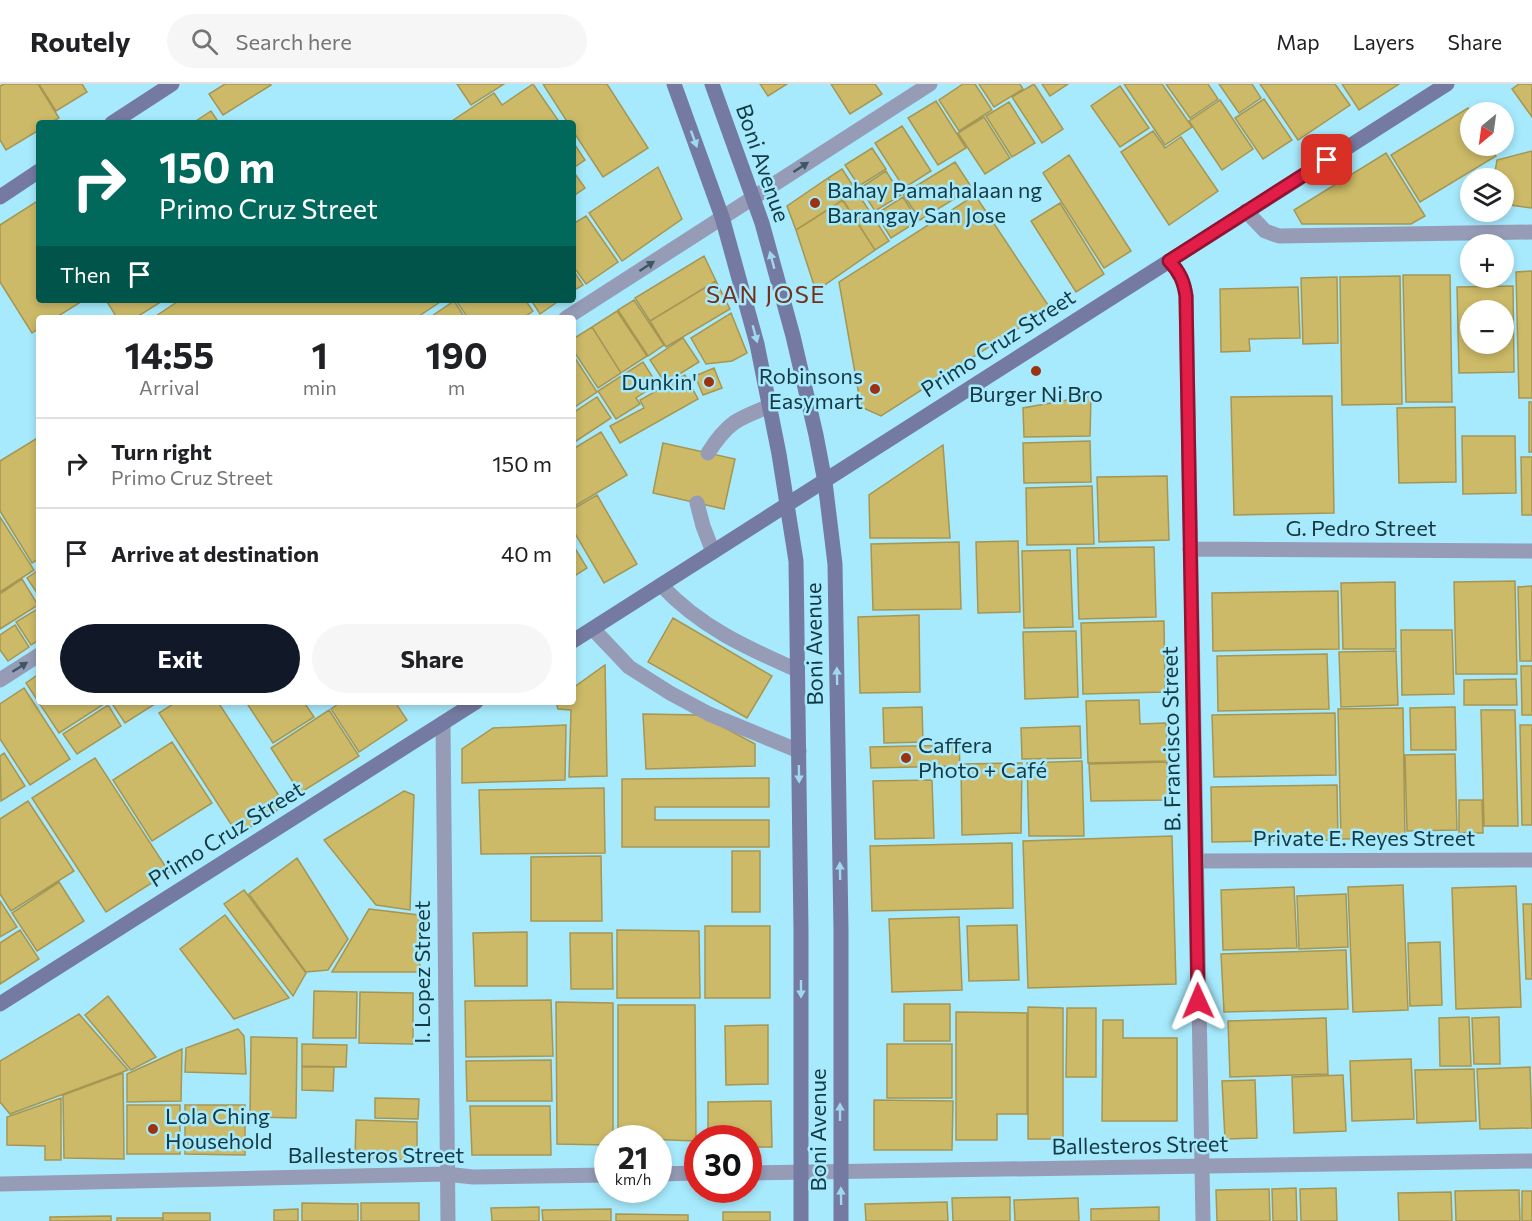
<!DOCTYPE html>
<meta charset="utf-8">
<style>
:root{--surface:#fff;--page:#f6f6f6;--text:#202124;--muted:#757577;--line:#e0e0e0;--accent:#111827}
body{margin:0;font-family:Commissioner,sans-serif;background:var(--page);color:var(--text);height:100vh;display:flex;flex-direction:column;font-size:22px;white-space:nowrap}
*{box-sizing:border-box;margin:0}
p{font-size:20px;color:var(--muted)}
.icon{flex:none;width:33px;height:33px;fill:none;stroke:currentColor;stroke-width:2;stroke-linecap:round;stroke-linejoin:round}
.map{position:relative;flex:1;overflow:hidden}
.drawer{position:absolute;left:36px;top:231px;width:540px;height:390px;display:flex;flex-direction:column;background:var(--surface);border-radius:6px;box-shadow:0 3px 9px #0003}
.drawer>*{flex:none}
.hud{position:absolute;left:36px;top:36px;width:540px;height:183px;border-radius:6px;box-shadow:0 3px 9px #0003;background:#00695c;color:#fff;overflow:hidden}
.needle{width:39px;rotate:209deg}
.tools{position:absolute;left:1460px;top:18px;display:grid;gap:12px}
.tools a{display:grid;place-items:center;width:54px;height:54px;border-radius:50%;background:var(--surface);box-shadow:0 3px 9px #0003;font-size:30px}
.speed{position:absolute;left:594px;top:1041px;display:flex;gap:12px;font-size:30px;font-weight:700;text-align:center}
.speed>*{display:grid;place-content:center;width:78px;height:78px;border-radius:50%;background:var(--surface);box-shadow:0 3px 9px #0003;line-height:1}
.speed small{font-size:15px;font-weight:400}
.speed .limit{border:9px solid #d22;background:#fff;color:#111}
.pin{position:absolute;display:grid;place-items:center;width:51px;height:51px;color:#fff;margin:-26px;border-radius:12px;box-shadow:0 3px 9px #0006}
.me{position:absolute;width:66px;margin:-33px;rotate:359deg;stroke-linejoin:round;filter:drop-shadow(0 0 4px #0008)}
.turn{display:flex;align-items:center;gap:21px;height:126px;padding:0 24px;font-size:27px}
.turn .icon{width:78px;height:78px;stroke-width:2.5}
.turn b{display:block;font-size:42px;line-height:51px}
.then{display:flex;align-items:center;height:57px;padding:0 24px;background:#0003;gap:12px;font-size:22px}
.eta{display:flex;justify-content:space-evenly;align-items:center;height:102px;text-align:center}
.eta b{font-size:36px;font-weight:700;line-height:42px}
.primary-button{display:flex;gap:12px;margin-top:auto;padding:12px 24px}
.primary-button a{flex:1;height:69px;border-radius:36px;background:var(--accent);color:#fff;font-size:24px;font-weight:700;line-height:69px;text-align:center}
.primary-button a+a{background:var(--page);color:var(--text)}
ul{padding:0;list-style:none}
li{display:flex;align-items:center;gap:18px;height:90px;padding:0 24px;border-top:2px solid var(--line)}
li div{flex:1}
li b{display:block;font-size:22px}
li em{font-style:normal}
header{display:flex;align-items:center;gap:36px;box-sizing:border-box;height:84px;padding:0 30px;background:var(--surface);border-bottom:2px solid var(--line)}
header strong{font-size:28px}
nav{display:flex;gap:33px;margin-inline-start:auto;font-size:21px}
.search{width:420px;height:54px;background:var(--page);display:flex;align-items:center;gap:15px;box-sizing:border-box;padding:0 21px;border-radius:33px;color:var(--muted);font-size:22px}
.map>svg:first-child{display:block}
.building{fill:#ccba68;stroke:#a59653;stroke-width:1.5;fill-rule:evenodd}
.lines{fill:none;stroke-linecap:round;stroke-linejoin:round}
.lane{stroke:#969bb6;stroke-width:15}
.street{stroke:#969bb6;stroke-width:15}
.secondary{stroke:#747aa1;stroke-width:15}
.oneway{fill:#9fd9ef}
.oneway2{fill:#3c5766}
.route-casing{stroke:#92132f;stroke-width:15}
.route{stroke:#e11d48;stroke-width:10}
.poi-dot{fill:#9a3311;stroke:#a7eafd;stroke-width:2}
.labels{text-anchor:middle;stroke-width:5;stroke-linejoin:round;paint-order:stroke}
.street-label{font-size:22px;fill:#163a44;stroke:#a7eafd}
.poi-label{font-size:22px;fill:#163a44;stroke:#a7eafd;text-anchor:start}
.neighbourhood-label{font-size:24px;letter-spacing:1.5px;fill:#73301c;stroke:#a7eafd}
</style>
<header>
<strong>Routely</strong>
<div class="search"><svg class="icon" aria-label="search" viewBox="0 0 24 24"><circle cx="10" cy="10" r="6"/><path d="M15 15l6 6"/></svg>Search here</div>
<nav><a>Map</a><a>Layers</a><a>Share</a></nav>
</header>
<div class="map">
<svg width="1532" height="1137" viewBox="0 0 1532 1137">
<rect width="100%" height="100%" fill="#a7eafd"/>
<path class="building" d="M4,0h34l21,34 -9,5h-11v7l-33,20 -6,-10v-54z
M39,0h43l5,8 -31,19z
M225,0h45l1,1 -48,30 -14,-21z
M457,0h47l-33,21z
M533,0l27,39h-111l45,-30 8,12z
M543,0h64l41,64 -45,29 -30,-46v-8h-5z
M760,0h27l-19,12z
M831,0h44l7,10 -32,20z
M963,0h12l17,26 -33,21 -20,-31z
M979,0h41l3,5 -29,18z
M1034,0l29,45 -21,14 -30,-46z
M1042,0h26l-18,12z
M1124,0h38l30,43 -27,18z
M1166,0h42l10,15 -28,19z
M1219,0h33l9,14 -22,15z
M1260,0h75l15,21 -52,35z
M1342,0h57l-40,26z
M1519,0h13v33l-20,-28z
M1120,2l29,42 -29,19 -29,-41z
M1264,15l28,41 -29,19 -28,-41z
M1220,16l33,49 -31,21 -33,-49z
M936,17l30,47 -28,17 -30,-47z
M1009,18l26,41 -23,14 -26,-41z
M1468,24l2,4v34h20l6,10 -76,46 -29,-47z
M211,27l8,12h-26z
M984,33l26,41 -25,16 -27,-41z
M902,42l29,45 -27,17 -29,-45z
M1153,47l12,17 16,-11 37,54 -49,34 -48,-73z
M573,58l12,18 -12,8z
M872,64l14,21 -27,17 -14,-21z
M1532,67v57l-29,-4v-26h-9l3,-18z
M1386,69l39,63 -14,8h-109l-8,-14z
M1069,71l62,96 -27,17 -61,-95z
M955,78l17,26 -52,32 -17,-26z
M658,83l24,52 -60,42 -33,-48z
M842,85l47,72 -14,9 -47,-72z
M573,87l12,17 -12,8z
M886,87l15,24 -26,16 -15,-23z
M828,94l15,22 -47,30 -9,-24z
M975,111l75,113 -169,108 -20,-9 -22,-125z
M903,113l15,24 -27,17 -15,-24z
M39,116v100h45l-29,18h-16v10l-7,5 -32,-51v-57z
M843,116l32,50 -59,41 -20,-61z
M1060,119l44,71 -28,18 -45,-71z
M586,132l32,46 -32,22 -13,-18v-42z
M704,172l12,25 -66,40 -15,-23z
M573,186l10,15 -10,6z
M1532,187v127h-13l-3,-126z
M1403,191h47l2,127h-46z
M1400,192l2,128 -60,1 -2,-128z
M1337,193l1,66 -35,1 -2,-66z
M716,197l14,28 -64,38 -16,-26z
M1513,202l1,86 -55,1 -2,-86zM1470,226h33v34h-33z
M1298,203l2,51 -51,1 1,12 -29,1 -1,-63z
M106,216h58l-29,18h-18z
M180,216h263l-27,18h-263z
M460,216h65l8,11 -10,7h-55l-11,-16z
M531,216h29l-20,14z
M634,216l30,45 -16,11 -30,-46z
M454,217l11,17h-36z
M617,227l30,45 -26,17 -29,-46z
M731,229l16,40 -15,8 -26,3 -15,-26z
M592,243l29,46 -23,15 -25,-38v-11z
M683,254l16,24 -34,21 -15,-23z
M573,271l24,37 -24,16z
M643,278l14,22 -21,14 4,6 -24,15 -18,-28z
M714,284l8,20 -19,7 -8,-19z
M685,291l13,24 -78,44 -10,-17 34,-18 -4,-8z
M1091,312l-1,40 -66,1 -1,-29z
M1332,312l2,117 -100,2 -3,-118z
M597,313l14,21 -38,25v-30z
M1529,318h3v50h-3z
M1455,323l1,75 -57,1 -2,-75z
M601,348l26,43 -54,32v-58z
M1462,352h53l1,57 -53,1z
M39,353v122l-7,4 -32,-52v-50z
M1090,357l1,41 -67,1 -1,-40z
M663,359l72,16 -11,50 -71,-16z
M943,361l7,93h-80l-1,-43z
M1521,373h11v58h-10z
M1167,392l2,64 -70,2 -2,-65z
M1092,402l2,58 -67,1 -1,-57z
M597,411l40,69 -33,19 -31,-53v-21z
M0,433l34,53 -34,22z
M1018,457l2,71 -42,1 -2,-71z
M959,458l2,67 -88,1 -2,-66z
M573,461l14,23 -14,9z
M1154,463l2,70 -77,2 -2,-71z
M1070,466l3,77 -49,1 -2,-77z
M39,486v26l-12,-18z
M22,495l16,26 -38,24v-35z
M1515,497l2,93h-61l-2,-92z
M1395,498l1,67h-53l-2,-66z
M1532,502v75h-12l-2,-74z
M1338,507l1,58 -126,2 -1,-58z
M39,524v32l-8,5 -15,-23z
M919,531l1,77 -60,1 -2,-76z
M673,534l99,58 -25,42 -99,-56z
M1164,537l1,71 -82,2 -2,-71z
M15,541l14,22 -21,14 -8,-11v-15z
M1401,546h51l2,64 -52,1z
M1076,547l2,66 -53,2 -2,-67z
M1396,567l2,54 -57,2 -2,-55z
M1327,570l2,55 -111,2 -1,-55z
M605,581l2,111 -38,1 2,-67 -13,-1 -2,-7h17v-14z
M1521,582h11v49h-10z
M39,590v28h64l1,2 -45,29 -33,-50z
M1516,595l1,26h-53v-25z
M24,604l46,71 -40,26 -30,-46v-35z
M1139,616l1,24 26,-1 2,38 -80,2 -2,-62z
M111,618h47l-33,21z
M176,618h42l67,103 -47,30 -79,-122z
M246,618h58l10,15 -41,26z
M341,618h54l12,18 -48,32 -28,-43z
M108,621l13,21 -44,28 -14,-20z
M922,623l1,35 -39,1 -1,-35z
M1455,623l1,43h-45l-1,-42z
M1403,624l2,130 -64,1 -3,-130z
M329,626l30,46 -59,37 -29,-45z
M1481,626h34l3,116h-34z
M1335,629l1,62 -122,2 -2,-62z
M643,630l58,1 54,29v22l-109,3z
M566,641l-1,55 -103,3v-34l31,-21z
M1520,641h12v100h-10z
M1080,642l1,32 -59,1 -1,-31z
M172,658l40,61 -60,38 -39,-61z
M959,661l1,21 -89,2 -1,-21z
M4,669l21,33 -24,15 -1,-45z
M1455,670l2,76 -50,1 -2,-76z
M95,674l74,114 -63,40 -74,-114z
M1082,677l2,75h-55l-2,-73z
M1167,678l1,38 -77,1 -2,-37z
M1022,679l-1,70 -59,2 -1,-71z
M769,694v29h-114v13h114v27h-147v-68z
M932,696l2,58 -59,1 -2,-58z
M1337,701l1,55 -126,2 -1,-55z
M604,704l1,65 -124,1 -2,-64z
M404,707l10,4 -4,115 -34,-5 -52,-65z
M1459,716h23l1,33h-24z
M28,717l46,70 -63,40 -11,-17v-75z
M1172,752l4,148 -148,4 -5,-147z
M1012,759l1,65 -141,3 -2,-65z
M732,767h28v61h-28z
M601,772l1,65h-71v-64z
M297,774l51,81 -20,31 -22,2 -57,-78z
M59,798l25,39 -47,30 -25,-38z
M1403,801l5,125 -55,2 -5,-125z
M1516,802l5,121 -65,2 -4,-121z
M1294,803l3,61 -74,2 -2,-60z
M244,806l62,83 -13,23 -69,-92z
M1346,810l2,53 -49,2 -2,-53z
M0,817l17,26 -17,10z
M1523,820h9v75h-6z
M369,825l50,6 1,57h-88z
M225,831l64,83 -55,21 -54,-70z
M959,833l3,73 -70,2 -3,-73z
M1017,841l2,55 -50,1 -2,-55z
M705,842h65v72h-65z
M20,846l19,29 -39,25v-41z
M617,846l82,1 1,67h-83z
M527,848v54h-52l-2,-53z
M570,849h42l1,56h-42z
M1440,858l2,63 -32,1 -2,-63z
M1346,866l2,59 -124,3 -3,-58z
M314,907l43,1 -1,46h-43z
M360,908l53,1v51l-54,-1z
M108,912l48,61 -25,13 -46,-55z
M551,916l2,56 -87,1 -1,-56z
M556,918l57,1v135h-5v7l-51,-1z
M904,920h46v37h-46z
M618,921h77l1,136 -78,-3z
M1028,923l35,1v131h-35z
M1067,924h29v69h-30z
M956,928l71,1v101h-30v26h-41z
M79,930l49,56 -118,44 -10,-12v-41z
M1469,933l2,49h-31l-1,-48z
M1499,933l1,47h-26l-2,-46z
M1326,934l2,56 -98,3 -2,-56z
M1103,936h20v18h54v83h-75z
M768,941v59l-42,1 -1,-59z
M238,945l6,7 2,38 -61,-2 1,-24z
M251,953l46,1 -1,80 -46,-1z
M302,960l45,1 -1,22 -44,-1z
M887,960h65v54h-65z
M182,965l-1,52 -54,1v-28z
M1411,975l3,60 -62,2 -2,-60z
M551,976l1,41h-85l-1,-40z
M302,983h32l-1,24 -31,-1z
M1530,983l2,61 -52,1 -3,-60z
M1474,985l2,52 -59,2 -2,-53z
M123,989l1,86 -60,-1 -1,-63z
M1343,991l3,56 -52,2 -2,-56z
M1255,996l2,58 -32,1 -3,-58z
M61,1014v62h-16v-14l-38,-1v-28z
M375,1014l44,1 -1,20 -43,-1z
M874,1016l79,1 -1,49h-78z
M771,1017l1,46h-24v-9h-40v-36z
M127,1021h53v49h-53z
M185,1021h60v50l-60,-1z
M470,1022h80l1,49h-79z
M356,1036l61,2v38l-62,-2z
M1296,1104l1,33h-24l-1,-32z
M1336,1104l1,33h-36l-1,-32z
M1269,1105l1,32h-53l-1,-31z
M1519,1106l1,31h-64l-1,-30z
M1522,1107h10v30h-10z
M1451,1108l1,29h-53l-1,-28z
M1010,1113v24h-57l-1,-23z
M1078,1114l1,23h-64l-1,-21z
M947,1118l1,19h-82l-1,-17z
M302,1119l56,1v17h-56z
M361,1119h58v18h-58z
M539,1123v14h-47l-1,-13z
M1159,1123v14h-68v-12z
M298,1125v12h-24v-11z
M611,1125v12h-68l-1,-11z
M723,1128h47v9h-47z
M163,1129h47v8h-47z
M616,1130l72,1v6h-72z
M111,1132v5h-61v-4z
M117,1134h45v3h-45z"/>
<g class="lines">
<path class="lane" d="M708,369c20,-31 29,-34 62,-47
M697,419l6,23 10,26
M661,501c39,42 86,63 136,85
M593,545l36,38 41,26 39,21 90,37"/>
<path class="street" d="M1246,127l19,20 14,5 253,-4
M1169,177c11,11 15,21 17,35l17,925
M566,234l364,-234
M1190,465l342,2
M0,596l39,-25
M443,639l5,498
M1196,777l336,-1
M748,1089l784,-12
M658,1090l40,-1
M0,1100l446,-10 27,3 135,-2"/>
<path class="secondary" d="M674,0l48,133 35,127 22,110 17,107 5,369v291
M712,0l50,139 31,113 23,99 9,47 10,82 6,366v291
M112,39l60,-39
M0,113l39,-26
M573,557c292,-185 582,-372 874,-557
M0,920l476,-302"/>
</g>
<defs><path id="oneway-solid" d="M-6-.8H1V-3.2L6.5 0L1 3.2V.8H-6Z" transform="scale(1.5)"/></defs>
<g class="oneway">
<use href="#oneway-solid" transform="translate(694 55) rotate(70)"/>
<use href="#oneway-solid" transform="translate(772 176) rotate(-105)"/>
<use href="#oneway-solid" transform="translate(755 250) rotate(75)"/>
<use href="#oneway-solid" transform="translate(837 592) rotate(-91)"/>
<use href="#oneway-solid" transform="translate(799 690) rotate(89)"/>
<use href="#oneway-solid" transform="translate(840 787) rotate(-91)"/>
<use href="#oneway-solid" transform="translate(801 905) rotate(90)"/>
<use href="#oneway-solid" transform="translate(840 1028) rotate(-90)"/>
<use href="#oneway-solid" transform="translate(841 1112) rotate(-91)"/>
</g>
<g class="oneway2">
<use href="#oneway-solid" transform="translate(801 83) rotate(-33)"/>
<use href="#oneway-solid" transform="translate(647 182) rotate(-33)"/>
<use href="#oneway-solid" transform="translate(20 583) rotate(-32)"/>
</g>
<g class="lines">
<g class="route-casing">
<path id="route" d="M1198,917l-12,-705c-2,-14 -6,-24 -17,-35l158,-101"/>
</g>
<use href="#route" class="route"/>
</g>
<g class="poi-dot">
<circle cx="815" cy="119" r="6"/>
<circle cx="1036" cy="287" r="6"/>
<circle cx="709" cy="298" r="6"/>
<circle cx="875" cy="305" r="6"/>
<circle cx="906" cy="674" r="6"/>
<circle cx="153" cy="1045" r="6"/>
</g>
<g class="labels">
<g class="street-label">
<text transform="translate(763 79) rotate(71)" y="8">Boni Avenue</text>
<text transform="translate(998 259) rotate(-33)" y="8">Primo Cruz Street</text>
<text x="1361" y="452">G. Pedro Street</text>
<text transform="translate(814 560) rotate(-91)" y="8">Boni Avenue</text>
<text transform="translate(1171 655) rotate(-91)" y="8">B. Francisco Street</text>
<text transform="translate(226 750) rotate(-32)" y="8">Primo Cruz Street</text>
<text x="1364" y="762">Private E. Reyes Street</text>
<text transform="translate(422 888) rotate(-90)" y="8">I. Lopez Street</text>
<text transform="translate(818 1046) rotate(-90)" y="8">Boni Avenue</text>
<text transform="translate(1140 1061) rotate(-1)" y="8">Ballesteros Street</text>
<text x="376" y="1079">Ballesteros Street</text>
</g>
<g class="poi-label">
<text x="827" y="114">Bahay Pamahalaan ng<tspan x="827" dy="25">Barangay San Jose</tspan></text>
<text x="863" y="300" text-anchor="end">Robinsons<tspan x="863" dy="25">Easymart</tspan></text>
<text x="697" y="306" text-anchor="end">Dunkin'</text>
<text x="1036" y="318" text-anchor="middle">Burger Ni Bro</text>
<text x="918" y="669">Caffera<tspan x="918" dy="25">Photo + Café</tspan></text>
<text x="165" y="1040">Lola Ching<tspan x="165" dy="25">Household</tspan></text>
</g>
<g class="neighbourhood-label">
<text x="766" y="219">SAN JOSE</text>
</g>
</g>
</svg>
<div class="tools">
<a><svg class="needle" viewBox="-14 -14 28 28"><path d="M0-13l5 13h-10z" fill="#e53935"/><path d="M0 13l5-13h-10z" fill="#757577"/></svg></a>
<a><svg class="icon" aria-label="layers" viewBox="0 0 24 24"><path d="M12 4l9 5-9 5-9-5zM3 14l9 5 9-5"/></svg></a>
<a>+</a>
<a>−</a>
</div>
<div class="speed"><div>21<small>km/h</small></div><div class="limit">30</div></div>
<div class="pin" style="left:1327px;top:76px;background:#d93025"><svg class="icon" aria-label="arrive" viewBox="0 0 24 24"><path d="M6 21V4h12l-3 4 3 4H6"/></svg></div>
<svg class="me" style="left:1198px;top:917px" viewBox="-20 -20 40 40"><path d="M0-17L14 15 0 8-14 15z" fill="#e11d48" stroke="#fff" stroke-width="4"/></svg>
<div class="hud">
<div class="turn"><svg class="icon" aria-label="right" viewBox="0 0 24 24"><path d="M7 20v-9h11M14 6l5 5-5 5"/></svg><div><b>150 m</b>Primo Cruz Street</div></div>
<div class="then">Then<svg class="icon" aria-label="arrive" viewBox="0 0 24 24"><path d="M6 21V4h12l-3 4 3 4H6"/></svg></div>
</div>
<section class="drawer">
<div class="eta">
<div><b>14:55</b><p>Arrival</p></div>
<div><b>1</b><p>min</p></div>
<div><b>190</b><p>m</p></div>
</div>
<ul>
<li><svg class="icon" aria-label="right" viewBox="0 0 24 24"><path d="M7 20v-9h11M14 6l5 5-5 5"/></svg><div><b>Turn right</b><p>Primo Cruz Street</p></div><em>150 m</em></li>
<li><svg class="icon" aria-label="arrive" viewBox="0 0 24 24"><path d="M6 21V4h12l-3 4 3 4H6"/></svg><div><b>Arrive at destination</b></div><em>40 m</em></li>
</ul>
<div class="primary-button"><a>Exit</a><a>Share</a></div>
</section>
</div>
